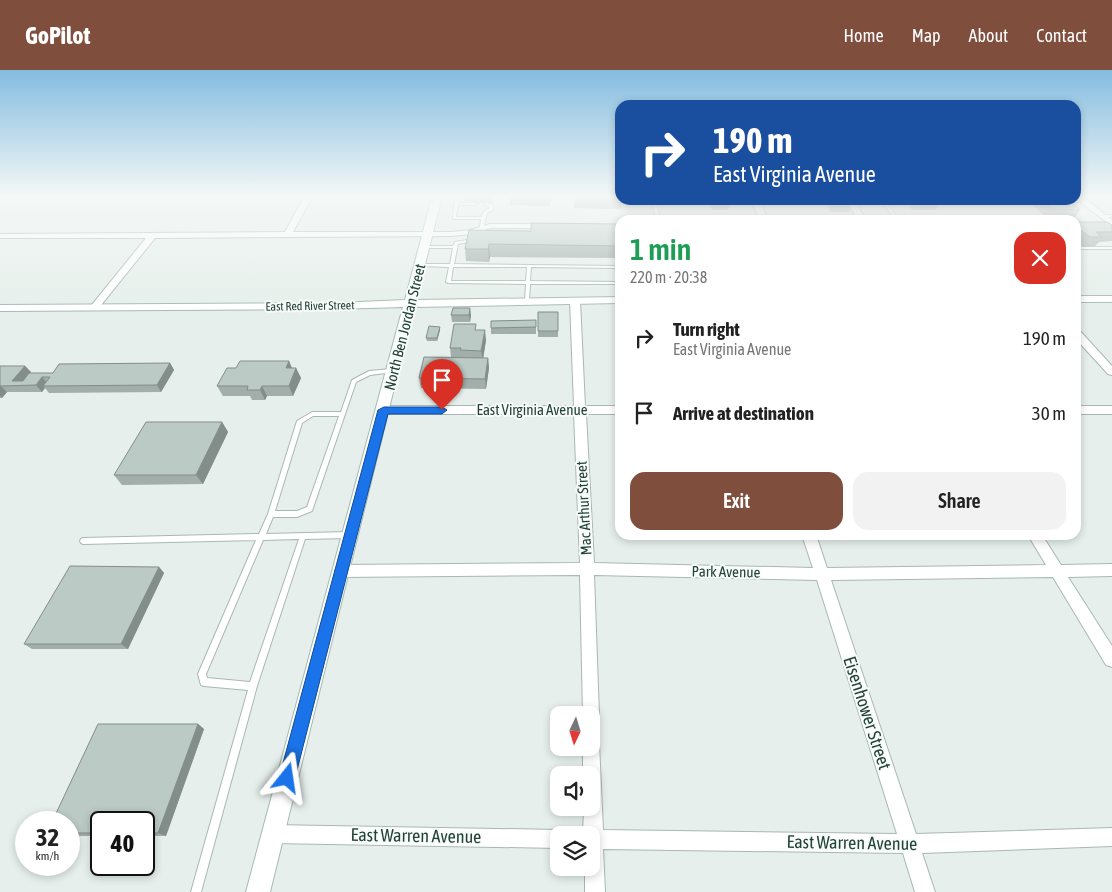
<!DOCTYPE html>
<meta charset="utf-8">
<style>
:root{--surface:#fff;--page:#f2f2f2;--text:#222;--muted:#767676;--accent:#804e3d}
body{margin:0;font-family:"Asap Condensed",sans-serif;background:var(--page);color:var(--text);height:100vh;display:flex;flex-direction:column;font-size:19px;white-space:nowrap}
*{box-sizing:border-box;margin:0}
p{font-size:16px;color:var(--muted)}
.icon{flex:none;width:28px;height:28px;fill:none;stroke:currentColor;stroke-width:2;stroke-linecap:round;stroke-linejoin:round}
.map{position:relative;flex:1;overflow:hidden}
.details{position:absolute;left:615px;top:145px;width:466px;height:325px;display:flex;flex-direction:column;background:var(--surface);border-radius:15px;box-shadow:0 2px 8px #0003}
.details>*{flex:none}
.top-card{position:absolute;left:615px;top:30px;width:466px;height:105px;border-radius:15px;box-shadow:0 2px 8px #0003;background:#1a4fa0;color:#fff;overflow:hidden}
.needle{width:32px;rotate:184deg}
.buttons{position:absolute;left:550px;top:636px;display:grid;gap:10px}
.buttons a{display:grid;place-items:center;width:50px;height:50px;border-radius:10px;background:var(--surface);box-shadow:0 2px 8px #0003;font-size:25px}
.speed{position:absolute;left:15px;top:741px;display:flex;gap:10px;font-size:25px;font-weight:700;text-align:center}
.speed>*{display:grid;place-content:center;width:65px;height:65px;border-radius:50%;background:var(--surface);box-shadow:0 2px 8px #0003;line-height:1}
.speed small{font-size:12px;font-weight:400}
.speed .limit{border:2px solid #111;border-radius:8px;background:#fff;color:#111}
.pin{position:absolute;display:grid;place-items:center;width:42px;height:42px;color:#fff;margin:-51px -21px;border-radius:50% 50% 50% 0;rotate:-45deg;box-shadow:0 0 5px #0007}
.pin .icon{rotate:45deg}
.me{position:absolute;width:55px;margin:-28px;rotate:15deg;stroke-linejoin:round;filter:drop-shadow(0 0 4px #0008)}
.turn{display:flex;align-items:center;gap:18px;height:105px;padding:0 15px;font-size:22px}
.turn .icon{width:65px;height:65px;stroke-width:2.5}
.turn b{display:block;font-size:35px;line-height:42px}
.round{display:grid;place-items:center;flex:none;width:52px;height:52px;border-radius:15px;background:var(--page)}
.summary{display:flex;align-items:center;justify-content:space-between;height:85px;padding:0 15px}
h1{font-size:30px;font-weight:600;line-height:38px;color:#1e9e55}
.button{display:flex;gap:10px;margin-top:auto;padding:10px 15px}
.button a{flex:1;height:58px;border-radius:15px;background:var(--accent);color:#fff;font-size:20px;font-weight:600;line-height:58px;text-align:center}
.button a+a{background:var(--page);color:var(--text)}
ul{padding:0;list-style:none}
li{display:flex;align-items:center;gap:15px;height:75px;padding:0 15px}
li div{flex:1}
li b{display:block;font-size:19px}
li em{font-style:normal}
header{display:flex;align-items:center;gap:30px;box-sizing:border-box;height:70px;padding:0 25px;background:var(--accent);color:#fff}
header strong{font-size:24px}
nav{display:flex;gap:28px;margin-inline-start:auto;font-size:18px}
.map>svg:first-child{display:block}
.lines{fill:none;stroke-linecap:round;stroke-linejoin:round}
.lane-casing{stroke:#a8b8b2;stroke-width:2}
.street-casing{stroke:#a8b8b2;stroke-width:2}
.secondary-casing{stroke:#a4bbb3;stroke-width:2}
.lane{fill:#fff;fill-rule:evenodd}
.street{fill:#fff;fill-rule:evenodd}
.secondary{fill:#fff;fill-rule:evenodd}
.wall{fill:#a1aea9}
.shaded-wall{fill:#838d89}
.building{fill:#bbcac4;stroke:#838d89}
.route{fill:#1a73e8;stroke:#114b97}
.labels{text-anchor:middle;stroke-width:4;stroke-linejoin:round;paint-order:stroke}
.far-street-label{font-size:12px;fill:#24423a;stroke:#f7fbf9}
.street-label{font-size:15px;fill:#24423a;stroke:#f7fbf9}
.near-street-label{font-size:18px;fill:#24423a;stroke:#f7fbf9}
</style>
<header>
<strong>GoPilot</strong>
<nav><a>Home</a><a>Map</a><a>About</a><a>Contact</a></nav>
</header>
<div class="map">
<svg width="1112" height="822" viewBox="0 0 1112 822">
<rect width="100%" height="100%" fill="#e6efeb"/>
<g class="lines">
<g class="lane-casing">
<path id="lane" d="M456,127h4l-1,6h16l2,1 -2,1h-17l-2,12h25l3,-6 6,-3v-1l-5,-2v-2l8,2v5l-6,3 -4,16 -3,-1 1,-9h-28l1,-15z
M652,130h4l4,20h-4z
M880,130h4l16,20h-4z
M1101,145h11v2h-11z
M473,169l2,1 -1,1 -16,3 -4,20 166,2v2l-89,-1 -1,14 90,1v2h-90l-1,17 -2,1 -2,-1 1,-17 -78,-1 -2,-1 3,-15 -29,-1 -2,-1 2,-1h30l3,-16h-30v-2h30l2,-4zM453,197h74l-1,14h-75z
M1076,177h36v2h-36z
M392,299l2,1v2l-24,3 -14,7 -44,129 -15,6h-24l-7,17 83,-2 2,1 1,2 -1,2 -2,1 -44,1 -48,147 -56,206h-10l57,-202 -44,-4 -3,-1 -3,-11 58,-134 -173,4 -2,-1 -1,-2 1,-2 2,-1 176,-4 9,-20 29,-93 15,-9h29l11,-32 17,-9zM313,346h26l-32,91 -10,4h-22l27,-88zM299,469l-49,143 -43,-4 -1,-4 57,-134z"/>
</g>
<g class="street-casing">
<path id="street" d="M304,127h8l-19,35h159l18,-2 20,-6h58l4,2 -4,2h-57l-20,6 -19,2 -297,2 -58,72h-6v-4l55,-68h-146v-4l285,-2z
M1076,127h7l29,23v6l-36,-27z
M751,130h8l9,20h-8z
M846,130h8l12,20h-8z
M575,228l5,3 5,105h35v8h-34l8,149 219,5 -11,-33h14l11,33 219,-3 -18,-30h14l19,30 51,-1v12l-44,1 44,69v21l-6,-2 -53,-88 -222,3 85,254 196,-6v18l-190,7 13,39h-20l-12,-39 -300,-4 2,43h-20v-24h6v-33h-8l1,-27h7v-33h-8v-27h8v-13l6,2 2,6 4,87 294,4 -80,-254 -223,-5 5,140 -2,6 -6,2v-8h-8l-3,-140 -239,2 -5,-2 -2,-4 2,-4 5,-2 239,-2 -6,-149h-190l-6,-4 6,-4h190l-4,-105z
M1076,260l4,1 32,35v9l-4,-1 -32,-35z
M1076,336h36v8h-36z
M272,755l287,5 7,2 1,3h-8v13l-287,-5 -7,-2 -2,-7 2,-7z"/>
</g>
<g class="secondary-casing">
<path id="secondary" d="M432,127h10l-26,103 204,-3v6l-206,4 -144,585h-24l157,-585 -68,2 -335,2v-6l335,-2 70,-3z
M1076,226h36v6h-36z"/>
</g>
<use href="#lane" class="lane"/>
<use href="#street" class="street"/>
<use href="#secondary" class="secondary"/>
</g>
<path class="wall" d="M464,127h29l-1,6h-27z
M510,127h41l-1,9 -40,-1z
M575,127l47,3 -1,9 -47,-1z
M709,130h19l2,4 -2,6h-16z
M825,130h23l3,6 -2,6h-19z
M905,130h36l-5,10h-24z
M1028,130h42l10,10 -6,9 -28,-1z
M1076,152l36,10v9l-13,1 -4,4 -12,1 -7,-6z
M620,154v34l-130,-1 -1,5 -23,-1 -1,-12 66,-18z
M538,242h20v25h-20z
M451,245h20l-1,7h-18z
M536,250v14h-45v-6z
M440,257v3l-3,11h-10l-1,-3z
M477,260l9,10 -3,18h5l1,10 -3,21 -65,-1 -2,-10 32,-21 -1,-9z
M289,291l3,7h4l5,10 -8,18h-26l-2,4h-13l-2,-4h-27l-6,-10 19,-18z
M170,293l4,7 -13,22 -112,1 -4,-5 -3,4h-35l-5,6h-2v-32h25l6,6 -1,1h23z
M222,352l6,10 -25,52 -81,1 -8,-10z
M159,497l5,6 -36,76h-96l-8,-5z
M198,654l6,5 -38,107h-22v-14h-43v14h-32v-14z"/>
<path class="shaded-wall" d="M489,174l1,13 -1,5 -1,-13z
M470,238l1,7 -1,7 -1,-7z
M440,257v3l-3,11v-3z
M485,260l1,10 -3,20 -2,-9z
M488,288l1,10 -3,21 -1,-10z
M289,291l4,10 -7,-3z
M170,293l4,7 -13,22 -4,-7z
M25,296l6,6 -11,13 -8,-4z
M296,298l5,10 -8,18 -4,-10z
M42,307l6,7 -5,2 2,2 -3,4 -6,-7z
M0,316h1l6,6 -5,6 -2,-2z
M262,316l5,10 -2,4 -5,-10z
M222,352l6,10 -25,52 -7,-9z
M159,497l5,6 -36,76 -7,-5z
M198,654l6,5 -38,107 -8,-3z"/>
<path class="building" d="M575,127h45v3l-45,-1z
M712,130h16l2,4h-17z
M830,130h18l3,6h-18z
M1042,130h28l10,10 -28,-1z
M1076,152h31l5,3v7h-16l6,5h-12l-14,-10z
M531,153l89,1v22l-131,-2 -1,5h-23l4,-19 62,1z
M453,238h17l-1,7h-18z
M538,242h20v19h-20z
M536,250v7l-45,1v-7z
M454,254h22l-1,6h10l-4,21 -21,-1 1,-2h-11z
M429,256l11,1 -3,11h-11z
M424,287l64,1 -3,21 -66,-1z
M240,291h49l-3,7h10l-7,18h-27l-2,4h-13l1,-4h-31l10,-18h9z
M170,293l-13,22 -114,1 7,-9h-8l-6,8 -35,1h-1v-20h25l-13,15h11l6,-8h24l6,-9z
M146,352h76l-26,53h-82z
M70,496l89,1 -38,77h-97z
M98,654h100l-40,109h-14v-11h-43v11h-32v-11h-17z"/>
<linearGradient id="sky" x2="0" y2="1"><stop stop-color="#84bce0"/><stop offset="0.52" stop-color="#f4f8f6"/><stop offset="1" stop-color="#f4f8f6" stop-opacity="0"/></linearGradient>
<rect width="1112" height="242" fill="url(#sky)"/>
<path class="route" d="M384,337h58l5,3 -5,4h-54l-93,364 -2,6 -6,2 -6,-2 -2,-6 99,-368z"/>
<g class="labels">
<g class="far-street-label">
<text transform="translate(310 236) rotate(-1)" y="4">East Red River Street</text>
</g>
<g class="street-label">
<text transform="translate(405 257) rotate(-76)" y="5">North Ben Jordan Street</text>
<text x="532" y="345">East Virginia Avenue</text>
<text transform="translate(584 438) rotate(-93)" y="5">Mac Arthur Street</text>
<text transform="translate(726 502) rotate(1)" y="5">Park Avenue</text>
</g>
<g class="near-street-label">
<text transform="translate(867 643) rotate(72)" y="6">Eisenhower Street</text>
<text transform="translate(416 766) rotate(1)" y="6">East Warren Avenue</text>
<text transform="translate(852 773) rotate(1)" y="6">East Warren Avenue</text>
</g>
</g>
</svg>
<div class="buttons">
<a><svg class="needle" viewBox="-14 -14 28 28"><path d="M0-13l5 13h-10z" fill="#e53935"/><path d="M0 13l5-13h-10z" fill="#767676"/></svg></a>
<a><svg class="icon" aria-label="sound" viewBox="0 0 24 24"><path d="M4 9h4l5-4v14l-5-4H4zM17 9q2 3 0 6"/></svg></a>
<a><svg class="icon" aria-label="layers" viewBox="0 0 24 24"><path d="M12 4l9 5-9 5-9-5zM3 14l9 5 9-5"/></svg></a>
</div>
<div class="speed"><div>32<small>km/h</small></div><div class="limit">40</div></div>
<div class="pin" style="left:442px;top:340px;background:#d93025"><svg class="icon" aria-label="arrive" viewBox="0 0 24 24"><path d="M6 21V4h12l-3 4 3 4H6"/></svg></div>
<svg class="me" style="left:287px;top:708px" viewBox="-20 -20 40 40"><path d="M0-17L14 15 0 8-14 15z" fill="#1a73e8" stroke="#fff" stroke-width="4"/></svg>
<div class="top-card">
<div class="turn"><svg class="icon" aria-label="right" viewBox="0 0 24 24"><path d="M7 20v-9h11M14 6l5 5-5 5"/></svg><div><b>190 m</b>East Virginia Avenue</div></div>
</div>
<section class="details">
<div class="summary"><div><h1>1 min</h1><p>220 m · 20:38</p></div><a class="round" style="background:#d93025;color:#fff"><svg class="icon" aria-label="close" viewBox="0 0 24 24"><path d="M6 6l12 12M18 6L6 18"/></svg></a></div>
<ul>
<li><svg class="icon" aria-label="right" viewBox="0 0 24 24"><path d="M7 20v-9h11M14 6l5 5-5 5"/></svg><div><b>Turn right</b><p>East Virginia Avenue</p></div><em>190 m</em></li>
<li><svg class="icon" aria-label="arrive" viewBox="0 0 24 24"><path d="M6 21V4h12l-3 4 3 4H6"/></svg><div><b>Arrive at destination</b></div><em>30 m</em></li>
</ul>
<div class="button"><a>Exit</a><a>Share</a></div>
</section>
</div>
